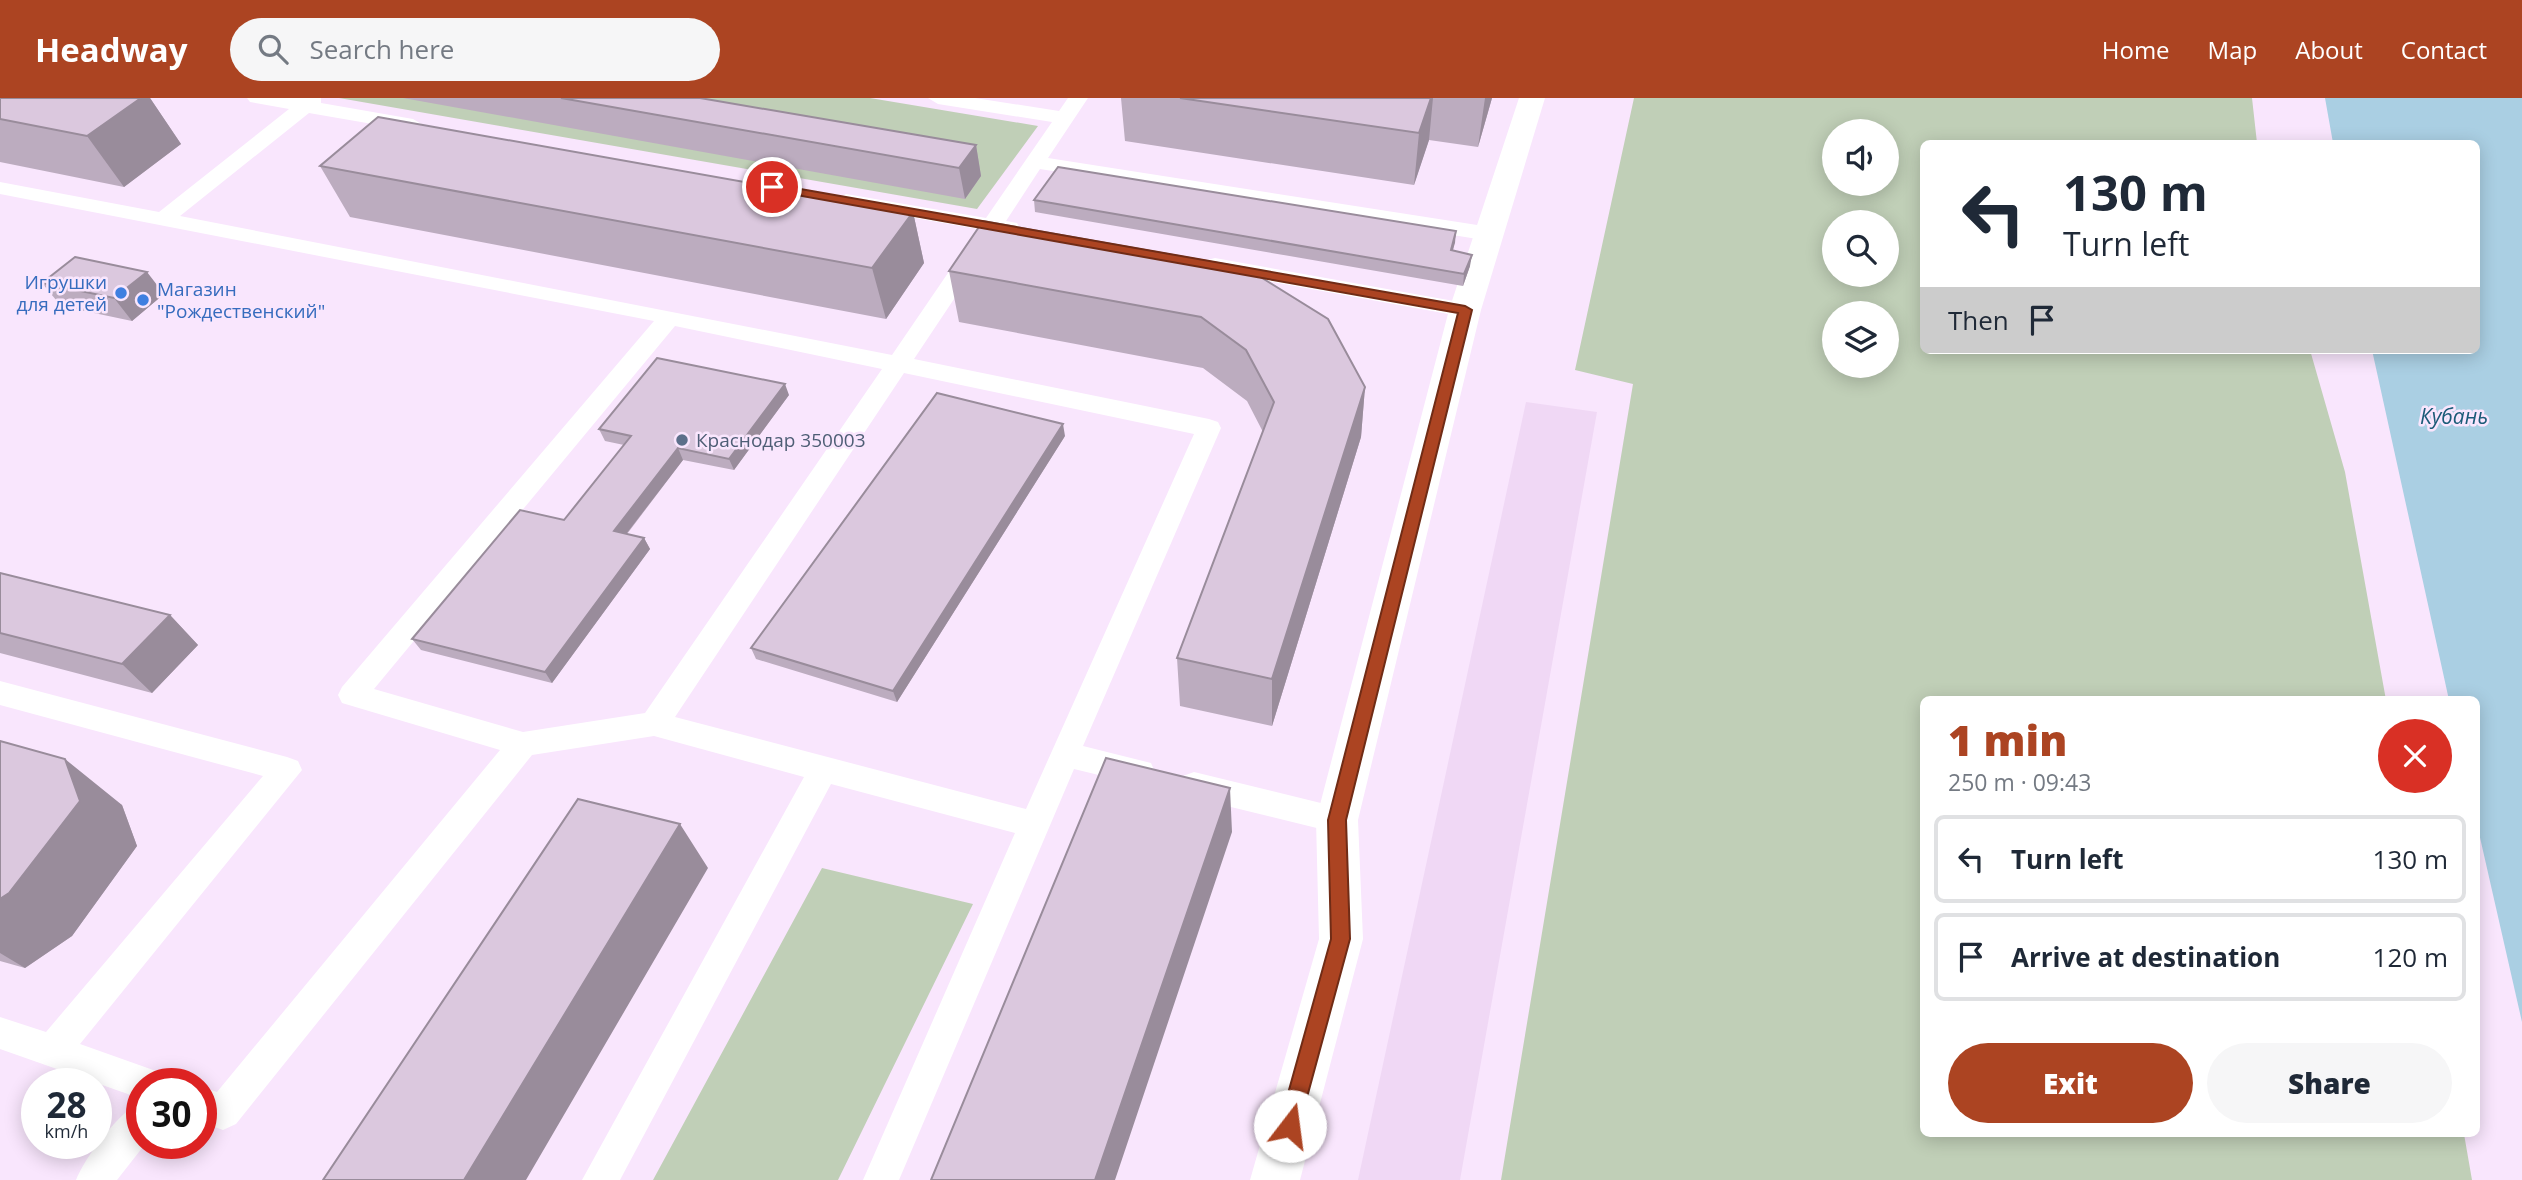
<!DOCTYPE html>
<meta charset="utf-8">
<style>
:root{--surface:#fff;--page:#f6f6f7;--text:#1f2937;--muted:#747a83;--line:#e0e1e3;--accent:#ac4422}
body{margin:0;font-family:"Open Sans",sans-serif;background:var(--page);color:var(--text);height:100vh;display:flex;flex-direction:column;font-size:26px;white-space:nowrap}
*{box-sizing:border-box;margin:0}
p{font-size:23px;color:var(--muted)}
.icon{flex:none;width:38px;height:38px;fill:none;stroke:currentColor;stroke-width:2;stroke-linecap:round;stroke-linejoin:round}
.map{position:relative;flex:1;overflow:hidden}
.side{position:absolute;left:1920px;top:598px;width:560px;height:441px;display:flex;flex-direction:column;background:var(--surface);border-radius:10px;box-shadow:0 4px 18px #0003}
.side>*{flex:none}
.hud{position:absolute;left:1920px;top:42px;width:560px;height:214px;border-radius:10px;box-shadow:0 4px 18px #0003;background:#fff;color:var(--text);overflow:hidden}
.controls{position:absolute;left:1822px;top:21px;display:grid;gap:14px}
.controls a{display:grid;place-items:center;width:77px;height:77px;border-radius:50%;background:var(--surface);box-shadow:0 4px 18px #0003;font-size:35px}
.speed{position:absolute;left:21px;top:970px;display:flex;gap:14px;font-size:35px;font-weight:700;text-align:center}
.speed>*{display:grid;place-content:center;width:91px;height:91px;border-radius:50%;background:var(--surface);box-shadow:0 4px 18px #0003;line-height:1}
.speed small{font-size:18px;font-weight:400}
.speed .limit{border:10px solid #d22;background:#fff;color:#111}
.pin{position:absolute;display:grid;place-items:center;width:60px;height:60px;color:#fff;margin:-30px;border:4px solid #fff;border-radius:50%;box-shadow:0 2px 7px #0007}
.me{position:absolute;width:77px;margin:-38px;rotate:15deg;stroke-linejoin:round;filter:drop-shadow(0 0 5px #0008)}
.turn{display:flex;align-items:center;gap:24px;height:147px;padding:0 28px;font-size:32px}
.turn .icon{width:91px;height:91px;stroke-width:2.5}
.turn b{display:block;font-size:49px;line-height:60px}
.then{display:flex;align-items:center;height:66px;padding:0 28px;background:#0003;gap:14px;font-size:26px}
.round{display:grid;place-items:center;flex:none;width:74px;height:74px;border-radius:37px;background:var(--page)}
.headline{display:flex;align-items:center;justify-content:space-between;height:119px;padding:0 28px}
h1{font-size:42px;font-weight:800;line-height:52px;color:var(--accent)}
.action{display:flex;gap:14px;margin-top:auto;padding:14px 28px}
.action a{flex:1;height:80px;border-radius:42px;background:var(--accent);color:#fff;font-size:28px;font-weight:800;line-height:80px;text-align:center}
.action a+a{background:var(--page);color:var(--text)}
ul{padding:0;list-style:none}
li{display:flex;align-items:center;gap:21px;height:88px;margin:0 14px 10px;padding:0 14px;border:4px solid var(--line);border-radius:10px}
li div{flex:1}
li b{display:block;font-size:26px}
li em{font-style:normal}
header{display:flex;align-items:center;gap:42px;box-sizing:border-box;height:98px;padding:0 35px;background:var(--accent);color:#fff}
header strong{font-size:33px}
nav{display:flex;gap:38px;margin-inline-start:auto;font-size:24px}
.search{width:490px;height:63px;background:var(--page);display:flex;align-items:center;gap:18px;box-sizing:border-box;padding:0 24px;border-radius:38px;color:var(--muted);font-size:26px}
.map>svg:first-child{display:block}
.built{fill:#f0d8f5}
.green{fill:#c0cfb7;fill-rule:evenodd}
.water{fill:#aacfe3}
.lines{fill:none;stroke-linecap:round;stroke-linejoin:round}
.lane{fill:#fff;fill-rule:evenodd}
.street{fill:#fff;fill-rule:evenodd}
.wall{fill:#bcacbf}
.shaded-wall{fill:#998c9b}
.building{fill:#dbc8de;stroke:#998c9b;stroke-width:2}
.route{fill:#ac4422;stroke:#702c16;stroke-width:2}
.shop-dot{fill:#3f7fe0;stroke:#f9e6fd;stroke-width:2.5}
.service-dot{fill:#5c6f8a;stroke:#f9e6fd;stroke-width:2.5}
.labels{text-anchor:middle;stroke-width:5;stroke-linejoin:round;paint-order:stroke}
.shop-label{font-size:19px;fill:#366cbe;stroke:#f9e6fd;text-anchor:end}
.service-label{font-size:19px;fill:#4e5e75;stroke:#f9e6fd;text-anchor:start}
.water-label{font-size:21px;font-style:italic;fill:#1b5b78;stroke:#f9e6fd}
</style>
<header>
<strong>Headway</strong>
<div class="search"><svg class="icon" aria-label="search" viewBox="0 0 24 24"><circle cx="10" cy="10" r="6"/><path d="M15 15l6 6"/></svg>Search here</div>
<nav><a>Home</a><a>Map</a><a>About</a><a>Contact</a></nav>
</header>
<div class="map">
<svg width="2522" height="1082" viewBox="0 0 2522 1082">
<rect width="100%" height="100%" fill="#f9e6fd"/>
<path class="built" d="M1526,304l71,10 -137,768h-102z"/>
<path class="green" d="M339,0h531l168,28 -61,83z
M1634,0h618l5,45 -334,1v206h387l35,122 41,228h-463v434h541l8,46h-971l132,-796 -58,-14zM1834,33h52v53h-52zM1834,124h52v53h-52zM1834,215h52v53h-52z
M822,770l151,36 -135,276h-185z"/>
<path class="water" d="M2325,0h197v924l-46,-202v-120h-27l-77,-350h104v-206l-143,-1z"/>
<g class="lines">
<path class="lane" d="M247,0h74v5l92,16 10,6 -10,6 -104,-18 -129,103 712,139 86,-126 -132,-23 -11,-6 11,-6 140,24 66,-96 -114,-18 -10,-6h47l84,13 9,-13h20l-40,60 442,69 11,7 -11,7 -450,-72 -34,52 11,2 3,5 -11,7 -11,-2 -84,126 295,60 9,3 3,6 -138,318 68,17 4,9 -4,9 -11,4 -66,-16 -175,411h-36l152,-347 -184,-49 -211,396h-38l222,-403 -150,-41 -122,19 -296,369 -13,6 -22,-8v-35l16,5 283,-342 -158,-47 -4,-8 4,-8 312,-366 -654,-127v-12l159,30 130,-103 -39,-7zM675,228l207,43 -237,344 -122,19 -149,-43zM904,275l290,61 -168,375 -351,-92z
M1215,160l250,45 8,2 3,5 -3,5 -8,2 -258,-47 -3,-5 3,-5z
M0,583l287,76 11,4 4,9 -222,274 76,27 5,12h-19v16l-142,-50v-32l46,15 217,-256 -263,-71z
M1194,674l143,35 11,4 4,9 -4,9 -11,4 -143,-35 -11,-4 -4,-9 4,-9z
M142,1003v42h4l-29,37h-41c9,-23 44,-69 66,-79z"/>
<path class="street" d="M1519,0h26l-64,212 -123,510 5,119 -63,241h-50l69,-241 -3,-119 133,-510z"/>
</g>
<path class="wall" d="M0,0h150l31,46 -57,43 -124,-25z
M403,0h297l276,47 5,31 -16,23z
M1121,0h371l-14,49 -49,-7 -15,45 -289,-44z
M320,68l593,46 11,51 -38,56 -536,-102z
M1034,102l422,31 -3,20 17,15 -7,20 -428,-74z
M983,123l382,166 -4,50 -89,289 -92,-20 -3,-48 86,-226 -16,-31 -44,-33 -244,-46 -10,-51z
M42,185l122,11 -32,27 -71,-15z
M789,297l-55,75 -51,-10 -56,74 17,4 6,11 -98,134 -131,-33 -9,-11 152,-119 60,-75 -19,-4 -6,-12z
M1065,338l-168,266 -141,-43 -5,-11z
M0,475l170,42 28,30 -46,48 -152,-40z
M0,643l122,64 15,41 -65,90 -47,32 -25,-7z"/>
<path class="shaded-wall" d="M141,0h9l31,46 -57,43 -37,-51z
M1431,0h2l-4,42 -15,45 5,-52z
M1485,0h7l-14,49z
M976,47l5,31 -16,23 -6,-31z
M913,114l11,51 -38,56 -14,-51z
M1456,133l-1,12 -6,19 2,-12z
M1472,157l-2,11 -7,20 1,-12z
M147,174l17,22 -32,27 -18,-23z
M785,286l4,11 -55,75 -5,-11z
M1365,289l-4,50 -89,289v-47z
M1063,326l2,12 -168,266 -4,-11z
M678,350l5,12 -63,82 -6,-11z
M644,440l6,11 -98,134 -7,-11z
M170,517l28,30 -46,48 -30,-29z
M65,661l57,46 15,41 -65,90 -47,32 -25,-15v-54z
M1230,690l2,44 -117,348h-20z
M680,726l28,44 -182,312h-62z"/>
<path class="building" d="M0,0h141l-54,38 -87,-17z
M561,0h139l276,47 -17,23z
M1180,0h251l-12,35z
M378,19l535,95 -41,56 -552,-102z
M1058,69l398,64 -5,19 21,5 -8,19 -430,-74z
M983,123l263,47 82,51 37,68 -93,292 -95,-21 97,-256 -28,-52 -45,-33 -252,-46z
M75,159l72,15 -33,26 -72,-15z
M657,260l128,26 -56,75 -51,-11 -64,83 30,7 -99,134 -133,-33 108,-129 44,10 67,-84 -32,-7z
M937,295l126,31 -170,267 -142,-43z
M0,475l170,42 -48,49 -122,-31z
M0,643l65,18 15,42 -71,92 -9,6z
M1106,660l124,30 -135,392h-164z
M578,701l102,25 -216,356h-141z"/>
<path class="route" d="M772,86l693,122 7,4 -126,510 4,119 -53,195 -7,3 -8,-3 -3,-8 52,-187 -3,-119 130,-507 -690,-123v-5z"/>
<g class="shop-dot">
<circle cx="121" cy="195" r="7"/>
<circle cx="143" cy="202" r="7"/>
</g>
<circle class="service-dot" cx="682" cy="342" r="7"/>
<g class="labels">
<g class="shop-label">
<text x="107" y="191">Игрушки<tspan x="107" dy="22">для детей</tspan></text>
<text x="157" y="198" text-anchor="start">Магазин<tspan x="157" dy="22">"Рождественский"</tspan></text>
</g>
<g class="service-label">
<text x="696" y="349">Краснодар 350003</text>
</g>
<g class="water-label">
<text x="2454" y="326">Кубань</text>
</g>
</g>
</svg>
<div class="controls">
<a><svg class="icon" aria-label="sound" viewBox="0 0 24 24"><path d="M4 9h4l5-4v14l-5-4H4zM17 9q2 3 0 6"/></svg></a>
<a><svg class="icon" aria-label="search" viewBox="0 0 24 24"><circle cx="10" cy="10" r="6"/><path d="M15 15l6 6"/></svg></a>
<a><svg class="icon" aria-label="layers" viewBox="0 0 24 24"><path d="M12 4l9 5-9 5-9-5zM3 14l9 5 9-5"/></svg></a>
</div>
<div class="speed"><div>28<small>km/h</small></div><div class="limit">30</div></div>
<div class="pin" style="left:772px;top:89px;background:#d93025"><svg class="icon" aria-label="arrive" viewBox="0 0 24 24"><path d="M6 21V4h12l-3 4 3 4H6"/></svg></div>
<svg class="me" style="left:1290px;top:1028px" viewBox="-20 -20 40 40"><circle r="19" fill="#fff"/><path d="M0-13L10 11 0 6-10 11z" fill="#ac4422"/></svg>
<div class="hud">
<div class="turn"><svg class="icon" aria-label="left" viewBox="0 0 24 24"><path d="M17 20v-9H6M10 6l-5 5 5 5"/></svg><div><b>130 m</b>Turn left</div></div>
<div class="then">Then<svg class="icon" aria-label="arrive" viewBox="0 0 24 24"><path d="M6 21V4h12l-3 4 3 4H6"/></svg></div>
</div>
<section class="side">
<div class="headline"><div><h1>1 min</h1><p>250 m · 09:43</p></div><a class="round" style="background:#d93025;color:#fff"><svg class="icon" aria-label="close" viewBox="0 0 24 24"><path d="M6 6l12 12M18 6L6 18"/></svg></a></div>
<ul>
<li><svg class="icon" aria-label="left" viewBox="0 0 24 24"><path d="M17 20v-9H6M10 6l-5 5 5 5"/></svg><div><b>Turn left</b></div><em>130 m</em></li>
<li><svg class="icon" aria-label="arrive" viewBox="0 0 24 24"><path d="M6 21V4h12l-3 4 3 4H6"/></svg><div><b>Arrive at destination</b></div><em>120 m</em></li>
</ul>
<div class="action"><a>Exit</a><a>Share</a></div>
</section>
</div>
